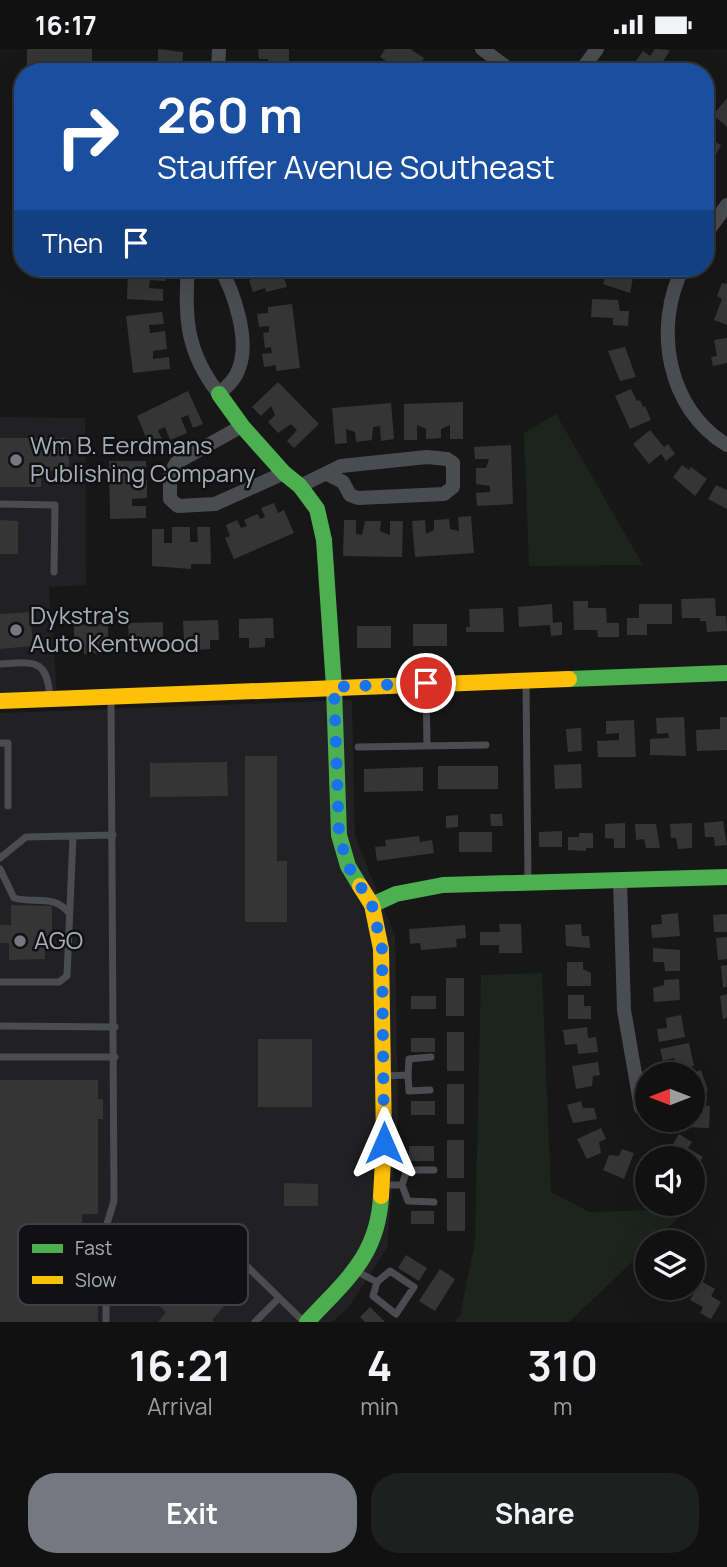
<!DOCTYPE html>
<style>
:root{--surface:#111;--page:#1e1f1f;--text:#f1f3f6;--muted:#9c9d9f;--line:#303131;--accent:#757880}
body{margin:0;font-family:Manrope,sans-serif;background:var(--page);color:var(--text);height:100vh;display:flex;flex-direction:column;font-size:26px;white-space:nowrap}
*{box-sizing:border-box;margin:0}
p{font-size:23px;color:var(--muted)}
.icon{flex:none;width:38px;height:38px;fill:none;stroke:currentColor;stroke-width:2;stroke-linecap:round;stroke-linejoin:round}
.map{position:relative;height:1273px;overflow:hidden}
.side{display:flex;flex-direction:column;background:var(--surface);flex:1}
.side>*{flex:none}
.top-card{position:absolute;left:14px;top:14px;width:700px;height:214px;border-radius:28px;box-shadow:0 7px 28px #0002,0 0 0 2px var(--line);background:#1a4fa0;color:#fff;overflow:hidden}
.needle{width:46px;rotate:270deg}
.controls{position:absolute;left:635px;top:1013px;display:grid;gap:14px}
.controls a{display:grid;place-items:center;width:70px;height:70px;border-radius:50%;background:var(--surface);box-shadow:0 7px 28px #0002,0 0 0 2px var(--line);font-size:35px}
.pin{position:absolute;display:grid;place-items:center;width:60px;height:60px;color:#fff;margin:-30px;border:4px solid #fff;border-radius:50%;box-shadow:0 2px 7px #0007}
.me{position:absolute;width:77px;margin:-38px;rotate:0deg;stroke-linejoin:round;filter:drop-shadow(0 0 5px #0008)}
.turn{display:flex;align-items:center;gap:24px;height:147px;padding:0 28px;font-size:32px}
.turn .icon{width:91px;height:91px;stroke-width:2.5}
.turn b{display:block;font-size:49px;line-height:60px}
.then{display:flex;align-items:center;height:66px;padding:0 28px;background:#0003;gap:14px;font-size:26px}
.eta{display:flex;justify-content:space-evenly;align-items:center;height:119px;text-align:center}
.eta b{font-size:42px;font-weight:700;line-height:49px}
.cta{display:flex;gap:14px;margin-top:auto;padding:14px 28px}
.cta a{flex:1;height:80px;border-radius:28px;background:var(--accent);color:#fff;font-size:28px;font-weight:700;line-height:80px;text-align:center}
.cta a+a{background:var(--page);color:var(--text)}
.status{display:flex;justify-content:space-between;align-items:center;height:49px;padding:0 35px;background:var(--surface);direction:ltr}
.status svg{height:19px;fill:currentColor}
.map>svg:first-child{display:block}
.built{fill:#212123}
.green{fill:#1d241e}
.building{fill:#353536}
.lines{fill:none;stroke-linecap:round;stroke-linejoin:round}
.lane{stroke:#4b4c50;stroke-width:7}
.street{stroke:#4b4c50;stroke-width:14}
.fast{stroke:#4caf50;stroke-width:16}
.slow{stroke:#ffc107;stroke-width:16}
.route{stroke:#1a73e8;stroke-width:12;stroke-dasharray:0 21.6}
.poi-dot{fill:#757880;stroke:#111113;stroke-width:2.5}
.labels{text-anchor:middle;stroke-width:5;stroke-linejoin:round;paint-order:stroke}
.poi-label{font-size:24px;fill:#a8adb8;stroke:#111113;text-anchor:start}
.key{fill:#111113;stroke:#3e4045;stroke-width:2}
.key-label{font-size:19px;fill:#a8adb8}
</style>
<div class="status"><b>16:17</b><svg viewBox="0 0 49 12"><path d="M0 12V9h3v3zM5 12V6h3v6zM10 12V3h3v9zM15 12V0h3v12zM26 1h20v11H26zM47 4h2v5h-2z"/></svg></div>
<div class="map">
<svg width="727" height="1273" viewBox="0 0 727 1273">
<rect width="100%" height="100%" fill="#171717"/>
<path class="built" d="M0,368l85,1 1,167 -37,2 8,105 -57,1z
M352,651l3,136 40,100 3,180 -11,132 -38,59 -17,15h-332v-609z"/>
<path class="green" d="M556,365l87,151 -114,1 -5,-133z
M542,924l9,219 38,20 99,-3 -35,33 -5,1 -1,5 -78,74h-115l6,-6 15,-74 6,-267z"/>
<path class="building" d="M27,0h65v23h-65z
M158,0l25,3 -1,20h-24z
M258,0h31v23h-21v-13h-9z
M385,0h25l14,9 -9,14 -16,-11 -4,6 -15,-10z
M655,0l15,1 -13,22h-16l-8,-7 10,-14 7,5z
M727,49v29l-14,-12z
M705,87l16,9 -14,27 -2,-1z
M128,219h37v13l-15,-1 -1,8 14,1v12l-36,-2z
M248,219h33l6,19 -21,5 -1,-4 -12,4 -4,-12 9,-3 -2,-6 -7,2z
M608,219l9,3 1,-3h17l-5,25 -27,-9z
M722,234l5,1v41l-13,-5 8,-21 -5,-3z
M592,250l26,1 2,11h9l-1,15 -15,-1v-7l-22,-1z
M292,255l8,64 -24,3v-6l-12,2 -2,-13 10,-1 -1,-6 -6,1 -2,-15 6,-1v-6l-10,1 -2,-13 11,-1v-6z
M162,263l2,12 -15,1 1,8 15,-2 2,18 -14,2v8l16,-2 1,12 -37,4 -7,-57z
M727,289v25l-14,3 -2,-9 6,-1 -3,-16z
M625,298l11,30 -16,4 -12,-30z
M278,333l41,42 -25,24 -7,-7 10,-11 -6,-6 -13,9 -10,-11 7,-7 -4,-9 -10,10 -9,-9z
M631,340l6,12 3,-1 3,7 2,-1 6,14 -21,9 -15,-33z
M188,342l15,33 -10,4 -5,-13 -7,3 6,15 -17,7 -5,-13 -7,3 6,14 -13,5 -14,-33z
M463,353v37h-13v-14l-9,4v9l-15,1v-10l-9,-4v15h-13v-36z
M391,354l3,36 -13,2 -1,-15 -7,1 -1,13 -16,2 -1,-10 -9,-3 1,14 -12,1 -3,-36z
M650,381l14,17 4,-3 7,10 -9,7 -5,-7 -12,10 -16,-20z
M0,389h69v33h-28v16h-41z
M511,396l2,59 -36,2 -1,-13 14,-1v-6l-14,-2v-16h10l3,-9h-14l-1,-12z
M109,412h37v11h-15v8h16v18l-15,1v7h14v12l-36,1z
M682,416l7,5 2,-3 16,12 -12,17 -22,-19z
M716,436l11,5v19l-19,-10z
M274,454l4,10 6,-3 10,23 -60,26 -9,-21 5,-2 -4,-11 11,-5 4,8 6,-2 -3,-6 14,-6 2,5 5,-2 -4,-9z
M471,467l3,37 -59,4 -3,-36 13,-1 1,14 8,-4v-10l15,-1 1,10 9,2 -1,-14z
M0,471l18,1v33h-18z
M344,471h12v14l6,1 3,-14h16l-1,10 10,4v-14h13l-1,36 -59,-1z
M172,478h18v15h8l-1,-15h13l1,37h-20v5l-39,-3v-37h12v14h8z
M715,549l1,18h10l1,15 -20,1 -1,-11h-6v-3h-18l-1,-19z
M573,552h15v7h18l1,15h12v14h-21l-1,-7h-23z
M552,555l1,19 9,-1v13l-11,1 -1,-11 -31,2 -1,-20z
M639,555h33v20h-25v11h-20v-17h12z
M503,559l1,24h-38v-5h4l-1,-18z
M30,563l3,34 -33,3v-35z
M273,569l1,20h-9v9l-16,1v-10h-10v-19z
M218,571l1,20h-9v9l-16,1 -1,-10h-9l-1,-19z
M163,573v20h-8v9l-16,1v-10h-10l-1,-19z
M108,575v20h-8v9l-16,1v-10h-10v-19z
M413,575h34v22h-34z
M357,577h34v22h-34z
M684,668l2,39 -36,-1v-16l19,-1 -1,-5 -11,1 -1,-16z
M720,668h7v33l-30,1 -1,-21 24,-1z
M634,671l2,37h-38l-1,-16 22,-1v-7l-13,1v-13z
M581,679l1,23 -14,1 -2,-23z
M245,707h32v105h10v61h-42z
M227,713l1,34 -78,1v-34z
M581,715l1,24 -27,1 -1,-24z
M438,717h60v23h-60z
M423,718v24l-59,1v-23z
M490,765h12l1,12h-12z
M458,766v12l-12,1v-12z
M723,772l4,24 -12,1 -1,-9h-9l-1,-14z
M625,774v25h-11v-9l-9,-1v-14z
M692,774v25l-14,1 -2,-11h-5l-1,-14z
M635,775h21l4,24h-14l-2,-9 -8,1z
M562,782v16h-23v-15z
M459,783h33v20h-33z
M579,784h14v15h-7v3l-18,-1v-13h11z
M419,787l1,6 12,-2 2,13 -57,8 -2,-14 11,-1 -1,-6z
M11,856l41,1v30h-7v23l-36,1v-17h-9v-18h11z
M678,864l2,23 -28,2 -1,-13 11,-1 -1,-9z
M727,865v18h-13l-1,-17z
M499,875h22l1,29h-23v-8h-19v-13h20z
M581,875l1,12h7l1,12 -24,-2 -1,-21z
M465,876l1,13 -10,1 1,8 -36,3 -1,-7 -10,1 -1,-15z
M727,888v22l-9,1 -2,-22z
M653,899l27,2v21h-15l-1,-9h-11z
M567,913h16v7l8,4v13h-24z
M727,916v22h-4l-2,-21z
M446,929h18v38h-18z
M679,930l1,21 -26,2 -1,-14 11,-3v-5z
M727,945v24l-4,1 -3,-23z
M568,946h16v11h7v13h-23z
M411,947h25v13h-25z
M681,966l4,22 -26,5 -2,-13 10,-1 -1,-10z
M587,978l1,11 8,-1 2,15 -20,2 -1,-10 -12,1 -2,-15z
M447,983h17v39h-17z
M411,989h24v14h-24z
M258,990h54v68h-54z
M689,994l5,23 -17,3 -3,-11 -11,3 -3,-12z
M598,1013l2,13 -7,1 -1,10 -16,3 -4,-23z
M701,1021l7,21 -15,5v-23z
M0,1031h98v19h5v20h-5v95h-16v41h-21v5h37v62h-98z
M447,1035h17v40h-17z
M411,1052h24v14h-24z
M581,1052l2,7h11l3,11 -24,4 -6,-18z
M696,1056l14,1 -1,22 -24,-1v-7h8z
M601,1079l5,11 -7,3 2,11 -14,6 -10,-20z
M679,1085l13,8 -4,6 15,9 -10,17v-15l-21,-2 5,-8 -5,-3z
M447,1091h17v38h-17z
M409,1097h25v15h-25z
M622,1100l12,4 -10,26 -21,-9 6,-15 10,1z
M648,1107v28h-3l-2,-27z
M284,1134l34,1v22h-34z
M447,1143h18v39h-18z
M411,1162h23v13h-23z
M406,1206l21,13 -8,13 -21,-13z
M220,1208l18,16 3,13 -29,34 2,2h-56l8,-10 -10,-9 15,-17 6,5 10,-2 27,-31z
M440,1220l15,10 -20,32 -16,-10z
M701,1232l14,8 -4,7 10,6 -10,17 -11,-6 3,-6 -13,-7z
M370,1258l15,15h-20l-5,-5z"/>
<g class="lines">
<path class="lane" d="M0,455l55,1 -1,67
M0,615c35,-2 47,-6 50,34
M526,635l2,195
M426,638l1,59
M0,694h8v63
M358,698l128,-2
M0,809l26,-21 87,-2
M0,820l14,29c21,6 40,-4 55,15
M0,933h59l8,-6 6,-140
M0,977l115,1
M0,1008h115
M408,1026l1,-16 22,-2
M385,1027l23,-1 1,16 21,-1
M383,1136h19l6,16 26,1
M402,1136l5,-15h27
M136,1191l81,-3 87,85
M356,1222l21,11 -4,14 23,18 18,-27 -24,-16 -13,11
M106,1273v-95l8,-26 -3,-501
M255,1273l24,-24"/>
<path class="street" d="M482,0l31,23
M218,23l1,-23
M580,23l17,-23
M705,186l22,-30
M188,219c-4,51 -1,85 31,126 8,-8 17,-15 20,-26 11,-28 -5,-76 -19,-100
M683,219c-30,59 -16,141 44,177
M242,377l-66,37 -6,11v25l8,7 37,-2 69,-31
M300,437l41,-20 86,-9 20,2 6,4v24l-9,7 -86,4 -8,-3 -7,-13 -14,-7
M620,832l4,129 17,98"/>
<path class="fast" d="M219,345l23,32 42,47 16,13 17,23 7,31 10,147 5,148 9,31 12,20
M569,630l158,-6
M372,856l24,-11 47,-9 284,-8
M307,1273c39,-42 71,-66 74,-126"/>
<path class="slow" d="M0,652l569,-22
M360,837l12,19 9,44 3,194 -3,53"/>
</g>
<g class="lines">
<path class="route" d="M384,1094l-2,-194 -10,-44 -24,-39 -9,-31 -5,-148 92,-4"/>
</g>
<g class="poi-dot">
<circle cx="16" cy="411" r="7"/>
<circle cx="16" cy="581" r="7"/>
<circle cx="20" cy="892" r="7"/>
</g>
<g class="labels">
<g class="poi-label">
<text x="30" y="405">Wm B. Eerdmans<tspan x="30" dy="28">Publishing Company</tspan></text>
<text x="30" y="575">Dykstra's<tspan x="30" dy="28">Auto Kentwood</tspan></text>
<text x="34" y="900">AGO</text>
</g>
</g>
<rect x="18" y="1175" width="230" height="81" rx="10" class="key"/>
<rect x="32" y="1195" width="31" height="9" fill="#4caf50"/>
<rect x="32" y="1227" width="31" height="8" fill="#ffc107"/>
<g class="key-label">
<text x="75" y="1206">Fast</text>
<text x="75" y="1238">Slow</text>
</g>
</svg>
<div class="controls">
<a><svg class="needle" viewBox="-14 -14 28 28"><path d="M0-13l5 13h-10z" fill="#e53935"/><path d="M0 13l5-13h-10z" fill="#9c9d9f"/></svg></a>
<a><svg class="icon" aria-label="sound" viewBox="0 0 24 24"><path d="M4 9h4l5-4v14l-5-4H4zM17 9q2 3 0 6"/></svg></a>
<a><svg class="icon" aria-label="layers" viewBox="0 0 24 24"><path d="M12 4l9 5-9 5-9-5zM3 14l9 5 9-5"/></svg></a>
</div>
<div class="pin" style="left:426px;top:634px;background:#d93025"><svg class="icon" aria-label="arrive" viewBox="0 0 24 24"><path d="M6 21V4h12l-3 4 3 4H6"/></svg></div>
<svg class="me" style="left:384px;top:1094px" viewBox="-20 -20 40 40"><path d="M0-17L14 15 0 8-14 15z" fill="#1a73e8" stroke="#fff" stroke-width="4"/></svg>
<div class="top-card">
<div class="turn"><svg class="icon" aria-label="right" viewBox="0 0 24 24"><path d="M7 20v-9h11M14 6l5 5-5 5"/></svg><div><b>260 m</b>Stauffer Avenue Southeast</div></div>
<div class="then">Then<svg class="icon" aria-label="arrive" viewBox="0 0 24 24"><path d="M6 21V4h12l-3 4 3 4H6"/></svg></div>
</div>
</div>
<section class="side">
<div class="eta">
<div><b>16:21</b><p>Arrival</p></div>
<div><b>4</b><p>min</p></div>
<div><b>310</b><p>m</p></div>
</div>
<div class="cta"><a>Exit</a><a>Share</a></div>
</section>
